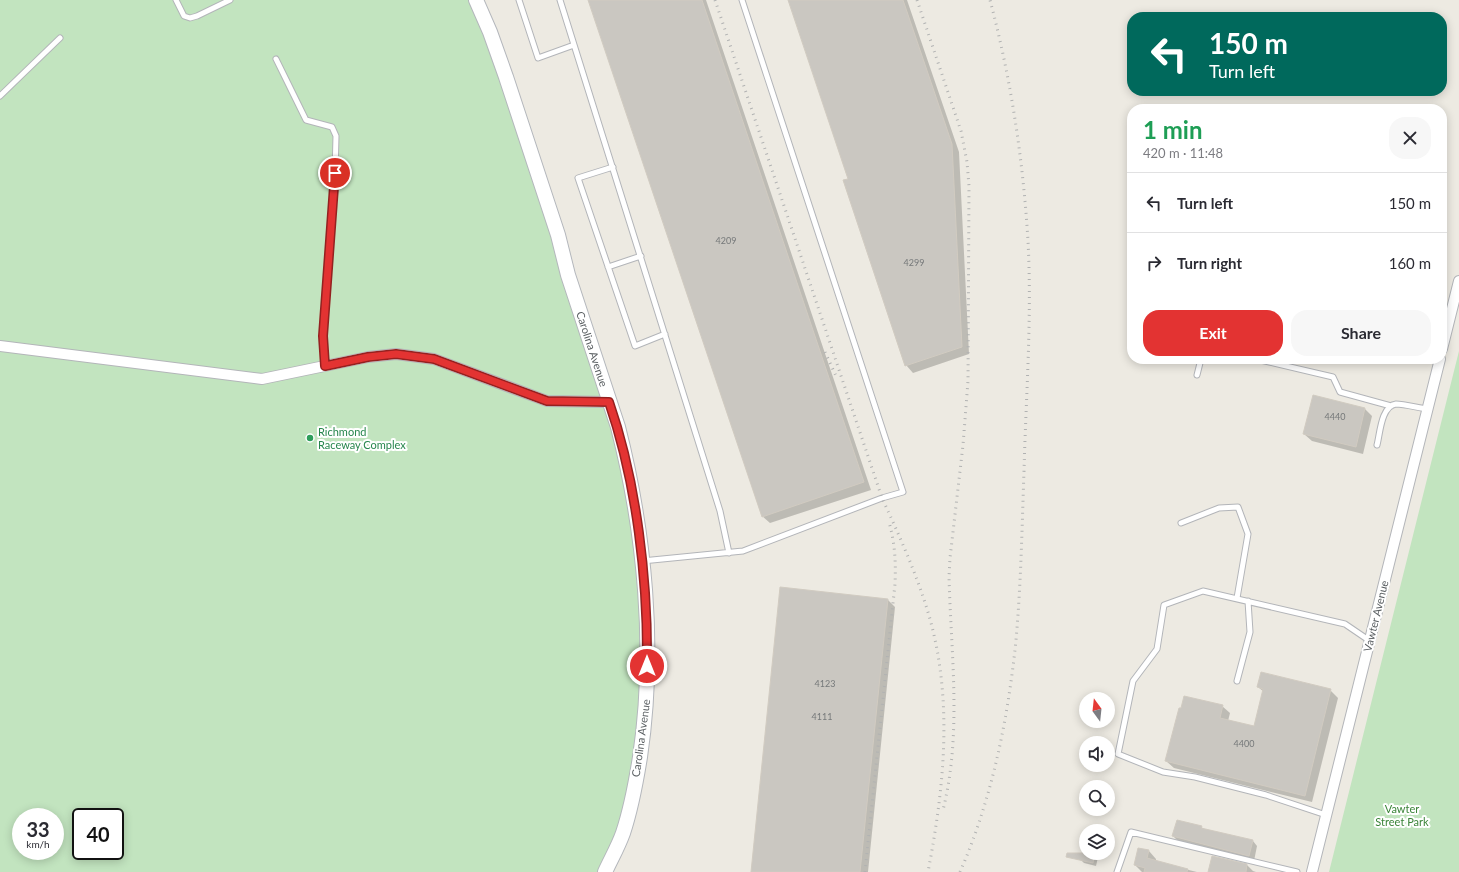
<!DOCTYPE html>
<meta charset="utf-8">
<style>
:root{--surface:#fff;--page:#f7f7f7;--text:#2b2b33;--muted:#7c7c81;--line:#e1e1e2;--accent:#e33332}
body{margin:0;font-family:Lato,sans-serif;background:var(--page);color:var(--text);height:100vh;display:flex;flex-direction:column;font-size:15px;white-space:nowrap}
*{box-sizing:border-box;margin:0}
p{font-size:13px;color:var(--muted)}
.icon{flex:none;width:22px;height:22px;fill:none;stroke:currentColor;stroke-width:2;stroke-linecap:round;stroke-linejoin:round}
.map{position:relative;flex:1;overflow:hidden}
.sheet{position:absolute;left:1127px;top:104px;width:320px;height:260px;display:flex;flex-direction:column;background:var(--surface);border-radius:16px;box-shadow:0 2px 10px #0003}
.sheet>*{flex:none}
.top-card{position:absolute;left:1127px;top:12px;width:320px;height:84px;border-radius:16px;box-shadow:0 2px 10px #0003;background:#00695c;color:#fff;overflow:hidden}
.needle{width:26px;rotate:345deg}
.controls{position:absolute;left:1079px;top:692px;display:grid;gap:8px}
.controls a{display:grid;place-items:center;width:36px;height:36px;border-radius:50%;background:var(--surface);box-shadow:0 2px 10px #0003;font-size:20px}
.speed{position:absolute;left:12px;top:808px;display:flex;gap:8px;font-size:20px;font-weight:700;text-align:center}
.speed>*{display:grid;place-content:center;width:52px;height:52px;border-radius:50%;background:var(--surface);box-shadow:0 2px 10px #0003;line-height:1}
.speed small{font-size:10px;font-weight:400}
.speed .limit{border:2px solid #111;border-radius:6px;background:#fff;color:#111}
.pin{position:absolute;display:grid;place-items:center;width:34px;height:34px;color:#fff;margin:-17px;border:2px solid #fff;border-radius:50%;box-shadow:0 1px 4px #0007}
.me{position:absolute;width:44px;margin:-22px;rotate:0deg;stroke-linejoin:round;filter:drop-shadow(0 0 3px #0008)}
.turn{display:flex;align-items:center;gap:14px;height:84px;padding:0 16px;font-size:18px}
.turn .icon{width:52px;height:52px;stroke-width:2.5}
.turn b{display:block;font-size:28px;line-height:34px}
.round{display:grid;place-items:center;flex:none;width:42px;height:42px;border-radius:16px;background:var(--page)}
.summary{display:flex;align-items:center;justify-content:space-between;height:68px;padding:0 16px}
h1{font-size:24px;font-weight:700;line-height:30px;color:#1e9e55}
.button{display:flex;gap:8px;margin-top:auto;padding:8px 16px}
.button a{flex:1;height:46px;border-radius:16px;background:var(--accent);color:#fff;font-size:16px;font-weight:700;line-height:46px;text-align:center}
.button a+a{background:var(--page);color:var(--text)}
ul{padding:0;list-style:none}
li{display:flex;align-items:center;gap:12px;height:60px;padding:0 16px;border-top:1px solid var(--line)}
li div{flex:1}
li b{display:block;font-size:15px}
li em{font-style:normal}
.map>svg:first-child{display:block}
.green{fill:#c2e4bf;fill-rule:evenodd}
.shadow{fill:#0003}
.building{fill:#cac7c1;stroke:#d1cbc1}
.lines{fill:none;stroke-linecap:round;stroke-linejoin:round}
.lane-casing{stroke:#b3b5b9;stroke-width:7}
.street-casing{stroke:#b3b5b9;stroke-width:12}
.secondary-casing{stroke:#b4b7bc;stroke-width:16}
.lane{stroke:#fff;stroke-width:5}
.street{stroke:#fff;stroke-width:10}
.secondary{stroke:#fff;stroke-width:14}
.rail{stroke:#b1b2b2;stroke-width:3;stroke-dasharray:1 5;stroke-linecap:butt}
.route-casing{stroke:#942120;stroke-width:10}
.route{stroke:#e33332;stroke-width:7}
.leisure-dot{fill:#2e9e5b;stroke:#fff;stroke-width:1.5}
.labels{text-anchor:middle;stroke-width:4;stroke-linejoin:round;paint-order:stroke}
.number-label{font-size:9px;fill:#76797a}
.street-label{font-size:11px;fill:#5a5f62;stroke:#fff}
.leisure-label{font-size:11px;fill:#27864d;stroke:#fff;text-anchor:start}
.park-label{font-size:11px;fill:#3a8438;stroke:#fff}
</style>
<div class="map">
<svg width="1459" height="872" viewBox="0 0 1459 872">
<rect width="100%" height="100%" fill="#edeae2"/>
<path class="green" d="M0,0h476l133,402 36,199 -8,171 -32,100h-605zM21,817h34v34h-34zM81,817h34v34h-34z
M1459,351v521h-130z"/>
<path class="shadow" d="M589,0h117l165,490 -101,33 -8,-7z
M789,0h118l52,152 10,202 -56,19 -7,-8 -57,-186z
M1365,409l7,7 -9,38 -51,-13 -8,-7z
M781,588l107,12 7,7 -27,265h-116z
M1258,687l72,3 8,8 -26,104 -138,-34 -8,-7 56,-55 8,7 -2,8 27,6 9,-35z
M1201,827l3,2 49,12 4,5 -3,15 -76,-20 -5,-5z
M1084,843l2,1v9h13l-3,13 -12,-3 -3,-3z
M1139,849l10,2 7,8v3l41,10h-55l-7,-7z
M1213,857l34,8 6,6 3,1h-47z"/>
<path class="building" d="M588,0h114l162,482 -102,35z
M788,0h115l49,144 10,203 -57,19 -62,-186 5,-1z
M1313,395l52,13 -9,39 -53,-13z
M780,587l108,12 -28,273h-109z
M1261,672l70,17 -26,107 -140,-35 14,-53h2l3,-12 39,9 -3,13 34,8 9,-37 -6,-2z
M1177,820l25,6 -1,2 52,12 -4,16 -77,-20z
M1138,848l11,2 -2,8 41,11 -1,3h-43l1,-4 -11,-3z
M1067,853h28l-2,10 -27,-6z
M1212,856l35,8 -1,8h-38z"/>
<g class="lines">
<g class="lane-casing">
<path id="lane" d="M176,0l8,16 6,2 7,-2 33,-16
M519,0l19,58 36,-13
M560,0l160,511 9,42
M276,59l30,61 26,7 4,9 -1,37 -12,163 2,30
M0,96l60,-58
M613,167l-35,11 57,168 30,-12
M608,267l33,-11
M1256,359l77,18 7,15 51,14
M1197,375l4,-16
M1377,445c3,-11 4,-39 19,-41 8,0 23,4 31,5
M1181,523l38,-15 19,-1 10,27 -11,64
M642,561l101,-10 139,-53 21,-6 -161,-492
M1237,681l13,-49 -2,-31
M1326,815l-60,-20 -71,-18 -32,-5 -45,-18 15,-73 24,-32 7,-44 39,-14 142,33 25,17
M1117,872l14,-40 166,40"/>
</g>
<g class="street-casing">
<path id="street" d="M0,346l262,33 106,-22 28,-3 38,5 113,42 62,1
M1442,349l17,-68
M1312,872l128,-513"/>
</g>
<g class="secondary-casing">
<path id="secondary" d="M476,0l14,32 16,45 52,158 10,40 50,152c27,106 38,222 22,330 -4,25 -9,52 -17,76 -5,14 -12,26 -18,39"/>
</g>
<use href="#lane" class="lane"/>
<use href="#street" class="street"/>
<use href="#secondary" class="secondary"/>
<path class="rail" d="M715,0l167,498c18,39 36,79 48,121 23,84 14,169 -2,253
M917,0l44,131 6,31 2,24 -1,195 -5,64 -13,113 -1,19c2,78 13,157 -6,233
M825,352l11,24
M865,872l30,-288c1,-21 0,-41 -6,-62
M960,872c32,-73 48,-153 56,-232 5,-56 6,-113 8,-169 2,-76 8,-154 4,-230 -5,-82 -17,-162 -38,-241"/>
</g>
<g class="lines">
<g class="route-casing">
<path id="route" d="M335,173l-12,163 2,30 43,-9 28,-3 38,5 113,42 62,1c28,81 39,179 38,264"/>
</g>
<use href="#route" class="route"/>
</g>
<circle class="leisure-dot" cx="310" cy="438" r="4"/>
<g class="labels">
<g class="number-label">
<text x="726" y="244">4209</text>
<text x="914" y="266">4299</text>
<text x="1335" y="420">4440</text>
<text x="825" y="687">4123</text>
<text x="822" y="720">4111</text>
<text x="1244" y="747">4400</text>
</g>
<g class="street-label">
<text transform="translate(592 349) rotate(72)" y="4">Carolina Avenue</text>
<text transform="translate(1376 616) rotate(-76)" y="4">Vawter Avenue</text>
<text transform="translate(641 738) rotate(-82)" y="4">Carolina Avenue</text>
</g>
<g class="leisure-label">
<text x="318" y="436">Richmond<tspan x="318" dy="13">Raceway Complex</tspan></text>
</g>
<g class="park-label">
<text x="1402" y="813">Vawter<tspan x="1402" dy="13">Street Park</tspan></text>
</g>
</g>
</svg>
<div class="controls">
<a><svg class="needle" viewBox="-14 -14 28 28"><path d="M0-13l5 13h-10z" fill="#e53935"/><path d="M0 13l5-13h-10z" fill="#7c7c81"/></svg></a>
<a><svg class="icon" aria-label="sound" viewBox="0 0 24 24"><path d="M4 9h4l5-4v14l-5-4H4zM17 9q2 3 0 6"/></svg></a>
<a><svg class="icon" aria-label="search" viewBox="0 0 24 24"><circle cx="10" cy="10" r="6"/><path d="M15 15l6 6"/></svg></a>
<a><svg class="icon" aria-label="layers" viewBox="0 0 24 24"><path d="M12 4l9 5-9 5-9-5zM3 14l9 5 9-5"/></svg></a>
</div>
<div class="speed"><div>33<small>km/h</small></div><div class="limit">40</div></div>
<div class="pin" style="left:335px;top:173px;background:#d93025"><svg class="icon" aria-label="arrive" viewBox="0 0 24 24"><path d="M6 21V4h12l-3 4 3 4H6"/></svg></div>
<svg class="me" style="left:647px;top:666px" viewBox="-20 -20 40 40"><circle r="17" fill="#e33332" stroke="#fff" stroke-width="3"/><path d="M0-11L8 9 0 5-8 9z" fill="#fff"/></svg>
<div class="top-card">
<div class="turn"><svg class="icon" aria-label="left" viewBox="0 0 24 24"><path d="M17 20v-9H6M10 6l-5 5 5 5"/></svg><div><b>150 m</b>Turn left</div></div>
</div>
<section class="sheet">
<div class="summary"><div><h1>1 min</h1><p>420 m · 11:48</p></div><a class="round"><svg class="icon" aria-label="close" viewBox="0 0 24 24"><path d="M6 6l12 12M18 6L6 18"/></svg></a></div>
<ul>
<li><svg class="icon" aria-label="left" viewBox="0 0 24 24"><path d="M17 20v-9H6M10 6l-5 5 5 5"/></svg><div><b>Turn left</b></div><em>150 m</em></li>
<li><svg class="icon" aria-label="right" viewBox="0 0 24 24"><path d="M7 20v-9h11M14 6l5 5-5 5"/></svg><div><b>Turn right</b></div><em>160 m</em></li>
</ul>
<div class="button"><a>Exit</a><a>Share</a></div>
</section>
</div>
